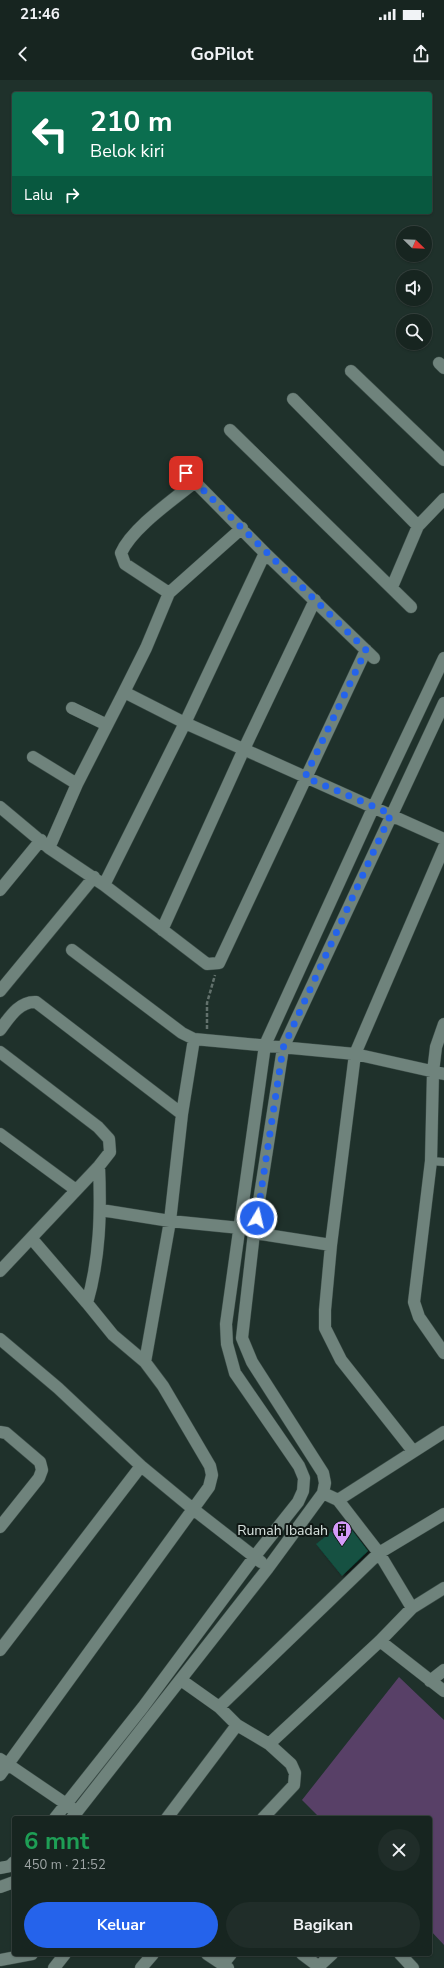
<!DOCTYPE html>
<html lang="id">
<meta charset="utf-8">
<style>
:root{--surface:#172520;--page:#202d29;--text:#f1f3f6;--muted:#9ea5a5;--line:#36423e;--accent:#2563eb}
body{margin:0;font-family:"Nunito Sans",sans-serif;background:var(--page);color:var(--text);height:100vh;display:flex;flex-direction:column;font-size:15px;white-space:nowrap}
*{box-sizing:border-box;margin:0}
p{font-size:13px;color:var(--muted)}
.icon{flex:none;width:22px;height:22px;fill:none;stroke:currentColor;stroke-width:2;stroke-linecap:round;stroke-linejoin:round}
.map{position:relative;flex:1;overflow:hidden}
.panel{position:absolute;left:12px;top:1736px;width:420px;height:140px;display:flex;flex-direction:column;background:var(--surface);border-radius:4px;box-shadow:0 1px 3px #0004,0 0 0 1px var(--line)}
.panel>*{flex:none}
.top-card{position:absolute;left:12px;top:12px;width:420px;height:122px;border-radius:4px;box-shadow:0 1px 3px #0004,0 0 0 1px var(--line);background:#0b6e4f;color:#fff;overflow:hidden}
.needle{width:26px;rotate:113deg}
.buttons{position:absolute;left:396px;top:146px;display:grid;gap:8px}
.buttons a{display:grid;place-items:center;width:36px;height:36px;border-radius:50%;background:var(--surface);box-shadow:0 1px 3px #0004,0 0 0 1px var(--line);font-size:20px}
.pin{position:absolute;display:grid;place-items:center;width:34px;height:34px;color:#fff;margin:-17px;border-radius:8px;box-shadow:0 2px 6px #0006}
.me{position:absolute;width:44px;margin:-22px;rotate:9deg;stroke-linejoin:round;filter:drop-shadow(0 0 3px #0008)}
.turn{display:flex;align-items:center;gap:14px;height:84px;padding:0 12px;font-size:18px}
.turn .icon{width:52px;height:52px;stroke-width:2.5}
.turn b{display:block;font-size:28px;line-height:34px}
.then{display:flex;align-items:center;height:38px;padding:0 12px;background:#0003;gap:8px;font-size:15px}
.round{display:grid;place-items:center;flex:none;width:42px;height:42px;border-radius:21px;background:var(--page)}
.headline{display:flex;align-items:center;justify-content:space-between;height:68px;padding:0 12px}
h1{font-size:24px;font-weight:700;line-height:30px;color:#1e9e55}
.button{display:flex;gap:8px;margin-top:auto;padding:8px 12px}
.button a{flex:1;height:46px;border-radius:24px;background:var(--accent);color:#fff;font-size:16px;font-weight:700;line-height:46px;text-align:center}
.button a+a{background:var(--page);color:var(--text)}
.status{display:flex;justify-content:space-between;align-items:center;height:28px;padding:0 20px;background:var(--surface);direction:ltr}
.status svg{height:11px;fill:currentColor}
header{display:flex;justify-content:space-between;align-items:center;height:52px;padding:0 12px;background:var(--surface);font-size:18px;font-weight:700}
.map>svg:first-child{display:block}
.green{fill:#584067}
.building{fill:#125142;filter:url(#shadow)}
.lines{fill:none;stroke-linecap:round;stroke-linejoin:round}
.lane-casing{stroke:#3d4e49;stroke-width:9}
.street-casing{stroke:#3d4e49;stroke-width:13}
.path{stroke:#62716c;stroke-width:2.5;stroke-dasharray:4 2;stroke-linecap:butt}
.lane{stroke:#6f837c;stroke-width:8}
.street{stroke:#6f837c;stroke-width:12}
.route{stroke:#2563eb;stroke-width:7;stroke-dasharray:0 12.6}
.labels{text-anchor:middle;stroke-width:4;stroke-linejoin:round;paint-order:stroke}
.poi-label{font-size:14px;fill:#d8e3df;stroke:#0f1714;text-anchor:end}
</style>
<div class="status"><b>21:46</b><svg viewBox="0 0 49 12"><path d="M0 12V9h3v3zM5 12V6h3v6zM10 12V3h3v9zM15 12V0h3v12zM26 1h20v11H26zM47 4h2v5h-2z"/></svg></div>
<header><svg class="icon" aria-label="back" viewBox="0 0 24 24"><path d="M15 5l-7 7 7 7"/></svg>GoPilot<svg class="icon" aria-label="share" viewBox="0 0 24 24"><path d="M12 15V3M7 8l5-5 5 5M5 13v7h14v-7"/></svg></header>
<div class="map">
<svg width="444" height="1888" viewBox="0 0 444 1888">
<defs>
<filter id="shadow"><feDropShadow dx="4.5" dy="2.5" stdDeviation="2" flood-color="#0009"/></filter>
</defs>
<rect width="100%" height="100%" fill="#1f312b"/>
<path class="green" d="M399,1597l45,43v225l-14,-15v-112h-110l-18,-18z"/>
<path class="building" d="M345,1441l23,30 -26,25 -26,-32z"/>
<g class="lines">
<g class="lane-casing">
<path id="lane" d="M431,1081l13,1"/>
</g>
<g class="street-casing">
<path id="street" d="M439,283l5,5
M351,291l93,89
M293,319l125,127
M230,350l181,177
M186,393l79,80 109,105
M392,507l26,-61 26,-27
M169,513l-44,-29 -4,-11c11,-25 52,-53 74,-71
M124,612l22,-44 23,-55 73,-65
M72,628l35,17
M33,677l44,27
M0,727l49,41 55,37 103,79 12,-1 147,-313
M49,768l28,-64 47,-92 61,31 259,116
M104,805l81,-162 80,-170
M0,810l41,-50
M162,850l82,-181 71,-149
M72,870l110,83 12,6 161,15 89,20
M0,911l94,-114
M444,944l-8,23 -3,25 -2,89 -17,141 5,15 25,36
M0,950c9,-12 19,-29 36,-28l146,112
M0,972l98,75 11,12 1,13 -11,14 -99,105
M0,1054l76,56
M99,1086c2,47 1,92 -12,137l26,32 32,27
M101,1130l69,11 70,7
M254,1153l77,12
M32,1159l55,64
M0,1259l58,49 83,78 52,43 68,53
M0,1352l6,1 34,29 2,8 -3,8 -39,49
M413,1371l-72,-91 -16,-32v-18l6,-65 24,-191 89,-207
M323,1413l15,7 41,53 33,55
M338,1420l106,-68
M380,1561l64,50
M0,1570l141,-184
M181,1600l38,27 18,18 32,19 22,20 4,9 -1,12 -31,33
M430,1601l14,-11
M219,1627l160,-154 65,-39
M269,1664l111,-103 32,-33 32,-20
M0,1679l72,49
M0,1695l209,-288 3,-12 -2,-9 -47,-80 -18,-24 25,-141 12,-107 12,-75
M55,1738l88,-111 112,-151 43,-54 5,-11 1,-13 -5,-12 -64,-93 -8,-29 -1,-20 39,-279 109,-239 70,-148
M72,1738l196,-250 55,-75 2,-10 -2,-10 -71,-111 -10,-24 12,-105 29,-185 161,-345
M167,1738l70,-93
M0,1788l10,-2 4,-4
M0,1807l14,-5
M207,1874l21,14
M302,1874l16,12
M400,1874l13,14
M0,1880l32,-6
M223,1884l8,-10
M54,1888l11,-14
M141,1888l12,-14
M317,1888l15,-14"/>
</g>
<path class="path" d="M207,949v-26l8,-28"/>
<use href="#lane" class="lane"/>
<use href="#street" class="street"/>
</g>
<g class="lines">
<path class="route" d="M186,393l180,177 -61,127 86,37 -108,234 -26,170"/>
</g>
<defs>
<g id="building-pin" transform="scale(1)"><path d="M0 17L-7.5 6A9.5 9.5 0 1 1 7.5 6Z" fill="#d59bfa" stroke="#0f1714"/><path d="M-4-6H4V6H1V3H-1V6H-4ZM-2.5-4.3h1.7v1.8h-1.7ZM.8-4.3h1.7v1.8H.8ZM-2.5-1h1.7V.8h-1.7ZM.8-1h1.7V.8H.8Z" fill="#111"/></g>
</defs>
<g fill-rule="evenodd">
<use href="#building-pin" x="342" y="1450"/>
</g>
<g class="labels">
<g class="poi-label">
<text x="328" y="1455">Rumah Ibadah</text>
</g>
</g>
</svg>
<div class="buttons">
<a><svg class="needle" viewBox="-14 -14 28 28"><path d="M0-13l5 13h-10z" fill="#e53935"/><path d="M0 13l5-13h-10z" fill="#9ea5a5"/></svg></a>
<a><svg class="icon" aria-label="sound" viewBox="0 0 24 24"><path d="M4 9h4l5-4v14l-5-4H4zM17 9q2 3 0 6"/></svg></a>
<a><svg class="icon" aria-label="search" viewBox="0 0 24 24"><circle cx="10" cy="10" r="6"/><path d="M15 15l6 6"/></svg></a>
</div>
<div class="pin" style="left:186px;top:393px;background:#d93025"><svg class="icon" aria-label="arrive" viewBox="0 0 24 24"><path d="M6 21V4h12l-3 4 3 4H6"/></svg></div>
<svg class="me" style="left:257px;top:1138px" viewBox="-20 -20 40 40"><circle r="17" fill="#2563eb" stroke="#fff" stroke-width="3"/><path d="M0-11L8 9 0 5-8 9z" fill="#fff"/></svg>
<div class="top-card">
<div class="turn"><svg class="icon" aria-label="left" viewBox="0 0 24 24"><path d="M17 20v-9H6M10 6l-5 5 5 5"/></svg><div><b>210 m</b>Belok kiri</div></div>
<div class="then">Lalu<svg class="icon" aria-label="right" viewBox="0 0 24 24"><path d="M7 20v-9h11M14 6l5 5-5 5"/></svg></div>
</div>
<section class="panel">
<div class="headline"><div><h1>6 mnt</h1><p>450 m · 21:52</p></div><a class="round"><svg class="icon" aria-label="close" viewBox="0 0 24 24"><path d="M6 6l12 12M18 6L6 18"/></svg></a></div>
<div class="button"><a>Keluar</a><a>Bagikan</a></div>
</section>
</div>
